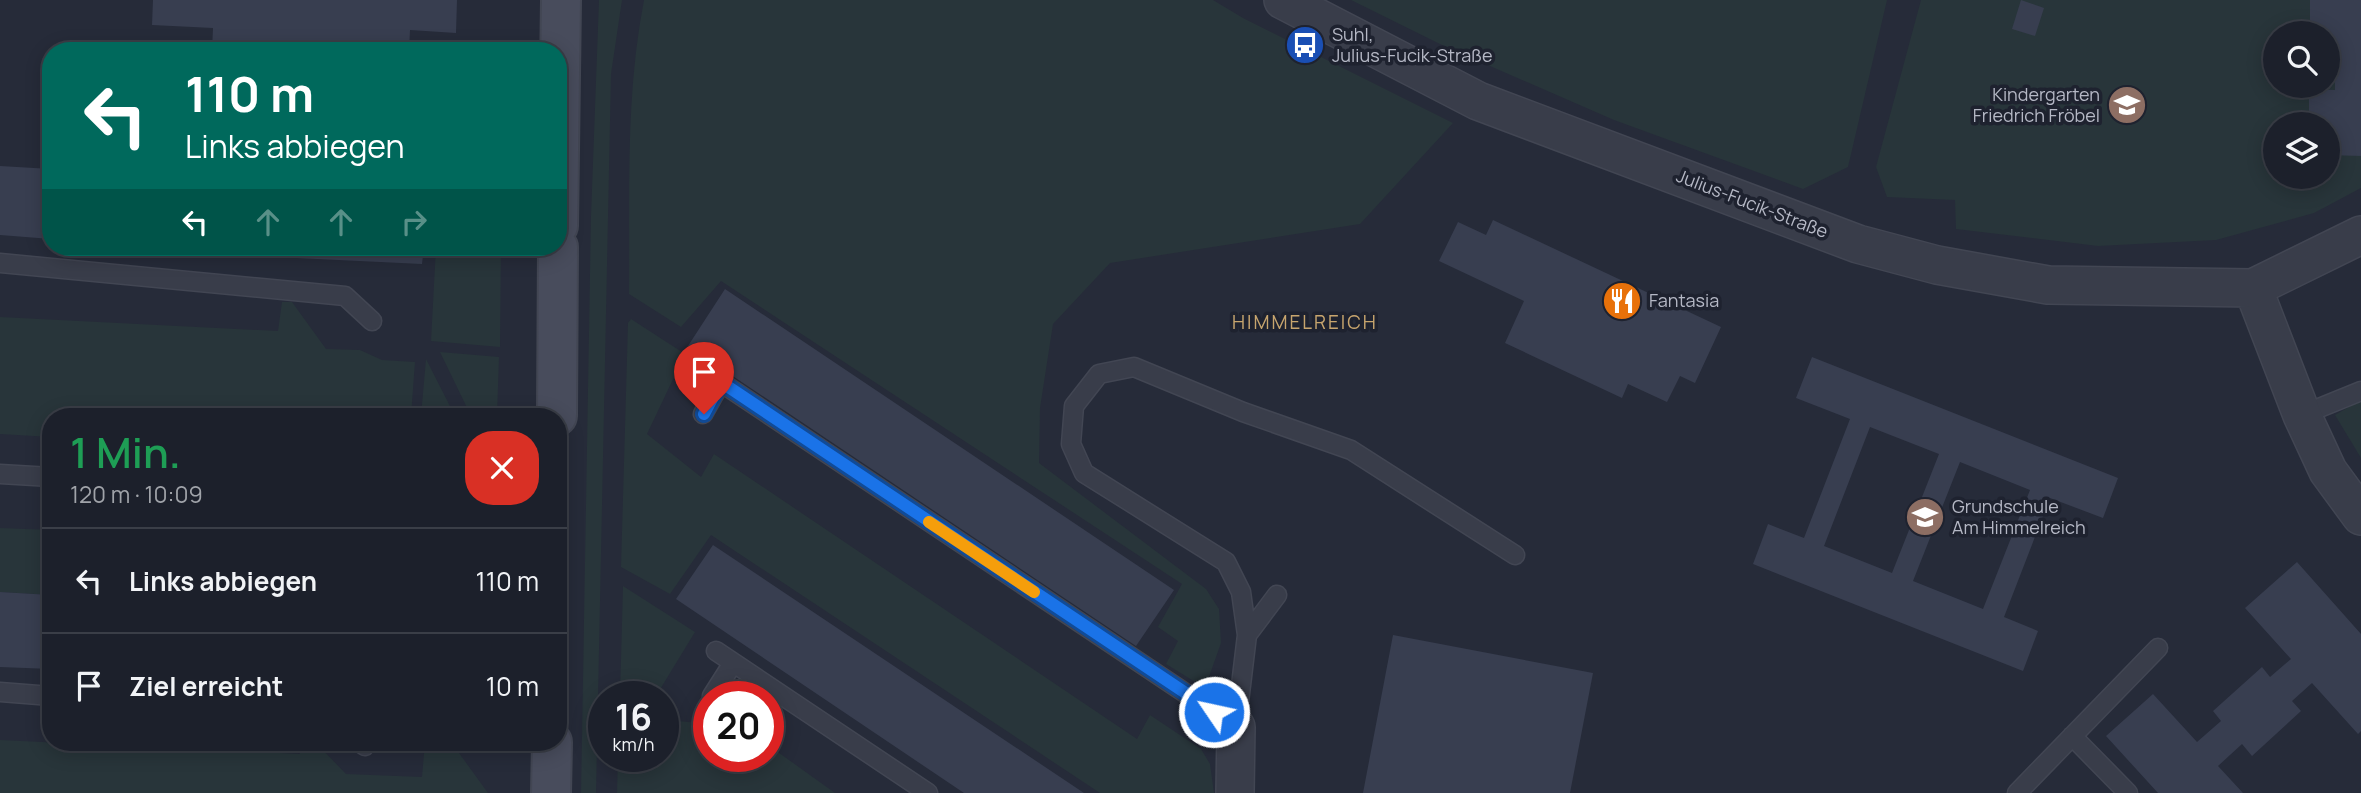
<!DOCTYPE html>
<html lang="de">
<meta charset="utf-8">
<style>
:root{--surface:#1c202b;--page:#292d37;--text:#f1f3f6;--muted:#a0a3a9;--line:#3a3e47}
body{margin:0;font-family:Manrope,sans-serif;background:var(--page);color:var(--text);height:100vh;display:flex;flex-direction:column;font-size:26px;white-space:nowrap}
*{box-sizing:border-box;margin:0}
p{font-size:23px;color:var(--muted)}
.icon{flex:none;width:38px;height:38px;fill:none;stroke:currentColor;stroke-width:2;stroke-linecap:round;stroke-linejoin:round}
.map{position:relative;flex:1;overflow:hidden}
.drawer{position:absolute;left:42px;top:408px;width:525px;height:343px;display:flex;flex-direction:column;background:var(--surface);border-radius:28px;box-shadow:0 4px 18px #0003,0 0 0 2px var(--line)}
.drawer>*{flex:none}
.guide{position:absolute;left:42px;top:42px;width:525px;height:214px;border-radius:28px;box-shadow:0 4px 18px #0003,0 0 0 2px var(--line);background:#00695c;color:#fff;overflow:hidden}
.controls{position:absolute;left:2263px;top:21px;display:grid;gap:14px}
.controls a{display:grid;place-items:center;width:77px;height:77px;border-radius:50%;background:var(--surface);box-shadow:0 4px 18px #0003,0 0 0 2px var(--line);font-size:35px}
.speed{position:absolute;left:588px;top:681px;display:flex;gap:14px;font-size:35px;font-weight:700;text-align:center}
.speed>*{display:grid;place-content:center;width:91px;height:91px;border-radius:50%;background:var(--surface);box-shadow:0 4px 18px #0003,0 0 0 2px var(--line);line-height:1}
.speed small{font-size:18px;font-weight:400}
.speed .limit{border:10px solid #d22;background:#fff;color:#111}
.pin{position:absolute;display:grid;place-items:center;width:60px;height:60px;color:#fff;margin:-72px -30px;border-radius:50% 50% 50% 0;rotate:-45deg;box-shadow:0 0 7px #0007}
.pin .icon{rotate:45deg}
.me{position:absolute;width:77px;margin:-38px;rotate:304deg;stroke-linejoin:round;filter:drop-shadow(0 0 5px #0008)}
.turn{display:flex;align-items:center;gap:24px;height:147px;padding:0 28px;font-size:32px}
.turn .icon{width:91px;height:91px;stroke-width:2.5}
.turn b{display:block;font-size:49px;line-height:60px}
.lanes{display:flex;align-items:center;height:66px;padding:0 28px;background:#0003;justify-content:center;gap:35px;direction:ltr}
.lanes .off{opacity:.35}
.round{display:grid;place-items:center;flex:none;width:74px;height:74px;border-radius:28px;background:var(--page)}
.overview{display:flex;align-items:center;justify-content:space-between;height:119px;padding:0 28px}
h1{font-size:42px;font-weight:600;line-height:52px;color:#1e9e55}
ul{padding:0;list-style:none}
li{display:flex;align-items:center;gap:21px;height:105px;padding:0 28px;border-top:2px solid var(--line)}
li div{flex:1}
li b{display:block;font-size:26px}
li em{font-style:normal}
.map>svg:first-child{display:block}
.green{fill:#28353a;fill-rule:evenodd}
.building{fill:#383e50;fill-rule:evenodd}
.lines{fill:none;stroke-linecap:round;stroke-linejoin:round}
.service-casing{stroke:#424653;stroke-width:21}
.minor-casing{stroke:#424653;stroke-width:40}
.secondary-casing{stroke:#424653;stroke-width:42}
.service{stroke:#393d4a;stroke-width:18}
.minor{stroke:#393d4a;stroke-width:37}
.secondary{stroke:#484c5c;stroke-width:38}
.route-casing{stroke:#114b97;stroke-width:18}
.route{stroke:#1a73e8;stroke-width:12}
.slow{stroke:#f59e0b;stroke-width:12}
.labels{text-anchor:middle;stroke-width:7;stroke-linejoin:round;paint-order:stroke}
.poi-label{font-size:18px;fill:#b5b8c5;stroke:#1e222f;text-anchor:start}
.street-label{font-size:18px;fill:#b5b8c5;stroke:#1e222f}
.neighbourhood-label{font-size:19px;letter-spacing:2px;fill:#c7a56e;stroke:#1e222f}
</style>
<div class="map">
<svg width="2361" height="793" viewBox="0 0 2361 793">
<rect width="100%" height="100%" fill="#262b39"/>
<path class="green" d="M599,0h23l-11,74 -15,719h-15l10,-577z
M644,0h569l30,18 210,105 -93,101 -250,39 -57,61 -13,84 -1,55 167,126 13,20 2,34 -16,45 -39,-24 12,-23 -20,-14 24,-43 -461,-303 -40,46 -52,-33c1,-98 -4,-197 15,-294z
M1351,0h536l-39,167 -45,22 -189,-69 -172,-75z
M1921,0h440v188l-47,25 -98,27 -118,6 -142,-17 -1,-29 -68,-3 -11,-30zM2275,33h53v53h-53zM2275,124h53v53h-53z
M436,247h65l-1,100 -69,-6z
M282,302h10l34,47 34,1 22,10 33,2 -4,54h-360v21l-51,-3v-117l278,14z
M631,319l54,35 -38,80 54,43 13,-23 423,285 13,-24 51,34 9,15 4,29h-114l-389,-258 -41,59 -49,-27 7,-244z
M440,352l59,5 -2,59h-26z
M426,359l29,57h-34z
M2361,400v58l-26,-43z
M0,528l51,2v65l-51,-3z
M623,586l72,46 -39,64h-36z
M663,708l15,13 31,3v32h59v-11l67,48h-218l1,-37h45z
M0,740l300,14v-12h15l31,32 76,3 3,-35h26l37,51h-488z"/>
<path class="building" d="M153,0h304l-1,33 -46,-3 -1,21h-197l1,-23 -61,-3z
M2021,0l23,8 -9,28 -23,-7z
M2310,0h51v156l-33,-1v-31h-19v-35l26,1v-29h-7v-28h-18z
M1291,40l19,10 -5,11 -19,-10z
M0,166l51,3v70l-51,-4z
M1493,220l228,107 -26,56 -15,-7 -13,26 -39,-18 -6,14 -117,-55 19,-42 -85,-40 19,-39 28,13z
M151,247h273l-2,17 -209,-10 -62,-5z
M725,289l449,301 -38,56 -448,-300z
M1812,357l306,121 -15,40 -53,-20 -46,119 34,14 -15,40 -270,-107 15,-40 36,14 46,-119 -54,-21zM1870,427l69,27 -47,119 -68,-27zM1960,462l70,28 -47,119 -70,-28z
M713,545l371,248h-120l-288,-194z
M2297,562l64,72v97l-3,3 -46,-51 -20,18 9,10 -49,45 -10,-12 -24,22 25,27h-85l-52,-57 47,-42 44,48 24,-21 -8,-10 49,-44 8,10 21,-18 -46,-51z
M0,592l51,3v74l-51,-2z
M1393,635l200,38 -23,120h-207z"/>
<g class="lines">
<g class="service-casing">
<path id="service" d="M0,263l345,33 27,25
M698,367l538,360 11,-92 -6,-43 -15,-30 -142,-89 -13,-29 3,-38 25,-32 35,-7 109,45 108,38 164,105
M703,414l18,-32
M2302,415l59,-24
M0,474l51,3
M1247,635l30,-40
M716,651l212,142
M0,692l51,4
M712,696l21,-33
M2072,736l56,57
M359,742l6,4
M2017,793l141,-145"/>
</g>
<g class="minor-casing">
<path id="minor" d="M1283,0l195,101 380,143 79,21 111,20 205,3 108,-53
M2253,288l49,127 26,56 33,45
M1235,793l1,-66"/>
</g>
<g class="secondary-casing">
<path id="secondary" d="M558,226l3,-226
M557,416l1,-169
M551,793l1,-51"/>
</g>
<use href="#service" class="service"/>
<use href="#minor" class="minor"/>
<use href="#secondary" class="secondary"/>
</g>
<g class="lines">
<g class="route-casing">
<path id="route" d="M704,414l17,-32 493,330"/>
</g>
<use href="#route" class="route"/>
<path class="slow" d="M929,522l105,70"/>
</g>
<defs>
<g id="bus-disc" transform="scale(2.0125)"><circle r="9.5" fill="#1a4fb4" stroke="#1e222f"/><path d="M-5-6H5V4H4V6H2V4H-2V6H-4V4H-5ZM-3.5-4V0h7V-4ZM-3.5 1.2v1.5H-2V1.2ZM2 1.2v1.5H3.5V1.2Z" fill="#fff"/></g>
<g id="school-disc" transform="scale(2.0125)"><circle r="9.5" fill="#8d6e63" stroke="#1e222f"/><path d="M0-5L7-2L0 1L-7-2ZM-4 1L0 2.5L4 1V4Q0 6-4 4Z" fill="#fff"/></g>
<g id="restaurant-disc" transform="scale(2.0125)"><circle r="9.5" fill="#e8710a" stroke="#1e222f"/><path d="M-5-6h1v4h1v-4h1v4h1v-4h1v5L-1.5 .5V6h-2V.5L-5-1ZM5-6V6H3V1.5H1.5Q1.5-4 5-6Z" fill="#fff"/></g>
</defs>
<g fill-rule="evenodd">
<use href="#bus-disc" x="1305" y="45"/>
<use href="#school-disc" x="2127" y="105"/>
<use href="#restaurant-disc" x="1622" y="301"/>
<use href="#school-disc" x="1925" y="517"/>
</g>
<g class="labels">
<g class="poi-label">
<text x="1332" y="41">Suhl,<tspan x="1332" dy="21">Julius-Fucik-Straße</tspan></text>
<text x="2100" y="101" text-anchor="end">Kindergarten<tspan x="2100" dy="21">Friedrich Fröbel</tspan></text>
<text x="1649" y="307">Fantasia</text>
<text x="1952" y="513">Grundschule<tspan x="1952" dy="21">Am Himmelreich</tspan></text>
</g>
<g class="street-label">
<text transform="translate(1752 204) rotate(21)" y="6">Julius-Fucik-Straße</text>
</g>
<g class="neighbourhood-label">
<text x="1305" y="329">HIMMELREICH</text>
</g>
</g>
</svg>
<div class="controls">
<a><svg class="icon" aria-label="search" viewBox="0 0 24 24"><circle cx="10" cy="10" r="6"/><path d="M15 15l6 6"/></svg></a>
<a><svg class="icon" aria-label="layers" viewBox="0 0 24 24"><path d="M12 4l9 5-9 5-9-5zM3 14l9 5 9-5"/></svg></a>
</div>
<div class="speed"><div>16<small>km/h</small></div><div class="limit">20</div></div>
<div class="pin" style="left:704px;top:414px;background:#d93025"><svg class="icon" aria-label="arrive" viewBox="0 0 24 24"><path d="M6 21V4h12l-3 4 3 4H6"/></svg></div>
<svg class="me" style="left:1214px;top:712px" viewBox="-20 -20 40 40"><circle r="17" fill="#1a73e8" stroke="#fff" stroke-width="3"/><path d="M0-11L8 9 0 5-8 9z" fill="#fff"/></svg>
<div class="guide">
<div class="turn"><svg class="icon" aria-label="left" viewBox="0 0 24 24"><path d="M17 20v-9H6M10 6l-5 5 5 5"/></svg><div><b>110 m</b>Links abbiegen</div></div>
<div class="lanes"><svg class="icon" aria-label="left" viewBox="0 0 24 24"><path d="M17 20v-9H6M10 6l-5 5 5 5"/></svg><svg class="icon off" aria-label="ahead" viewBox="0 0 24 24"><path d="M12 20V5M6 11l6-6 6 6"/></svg><svg class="icon off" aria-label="ahead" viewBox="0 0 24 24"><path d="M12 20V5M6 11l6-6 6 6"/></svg><svg class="icon off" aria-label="right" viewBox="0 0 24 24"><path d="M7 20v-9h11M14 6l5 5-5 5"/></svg></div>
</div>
<section class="drawer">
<div class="overview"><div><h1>1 Min.</h1><p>120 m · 10:09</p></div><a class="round" style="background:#d93025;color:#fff"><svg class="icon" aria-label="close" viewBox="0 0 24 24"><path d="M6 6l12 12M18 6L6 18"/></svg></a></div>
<ul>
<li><svg class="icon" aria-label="left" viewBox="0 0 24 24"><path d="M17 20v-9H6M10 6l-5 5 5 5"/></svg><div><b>Links abbiegen</b></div><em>110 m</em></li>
<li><svg class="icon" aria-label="arrive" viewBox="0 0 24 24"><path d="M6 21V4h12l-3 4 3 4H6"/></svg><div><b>Ziel erreicht</b></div><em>10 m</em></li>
</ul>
</section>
</div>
